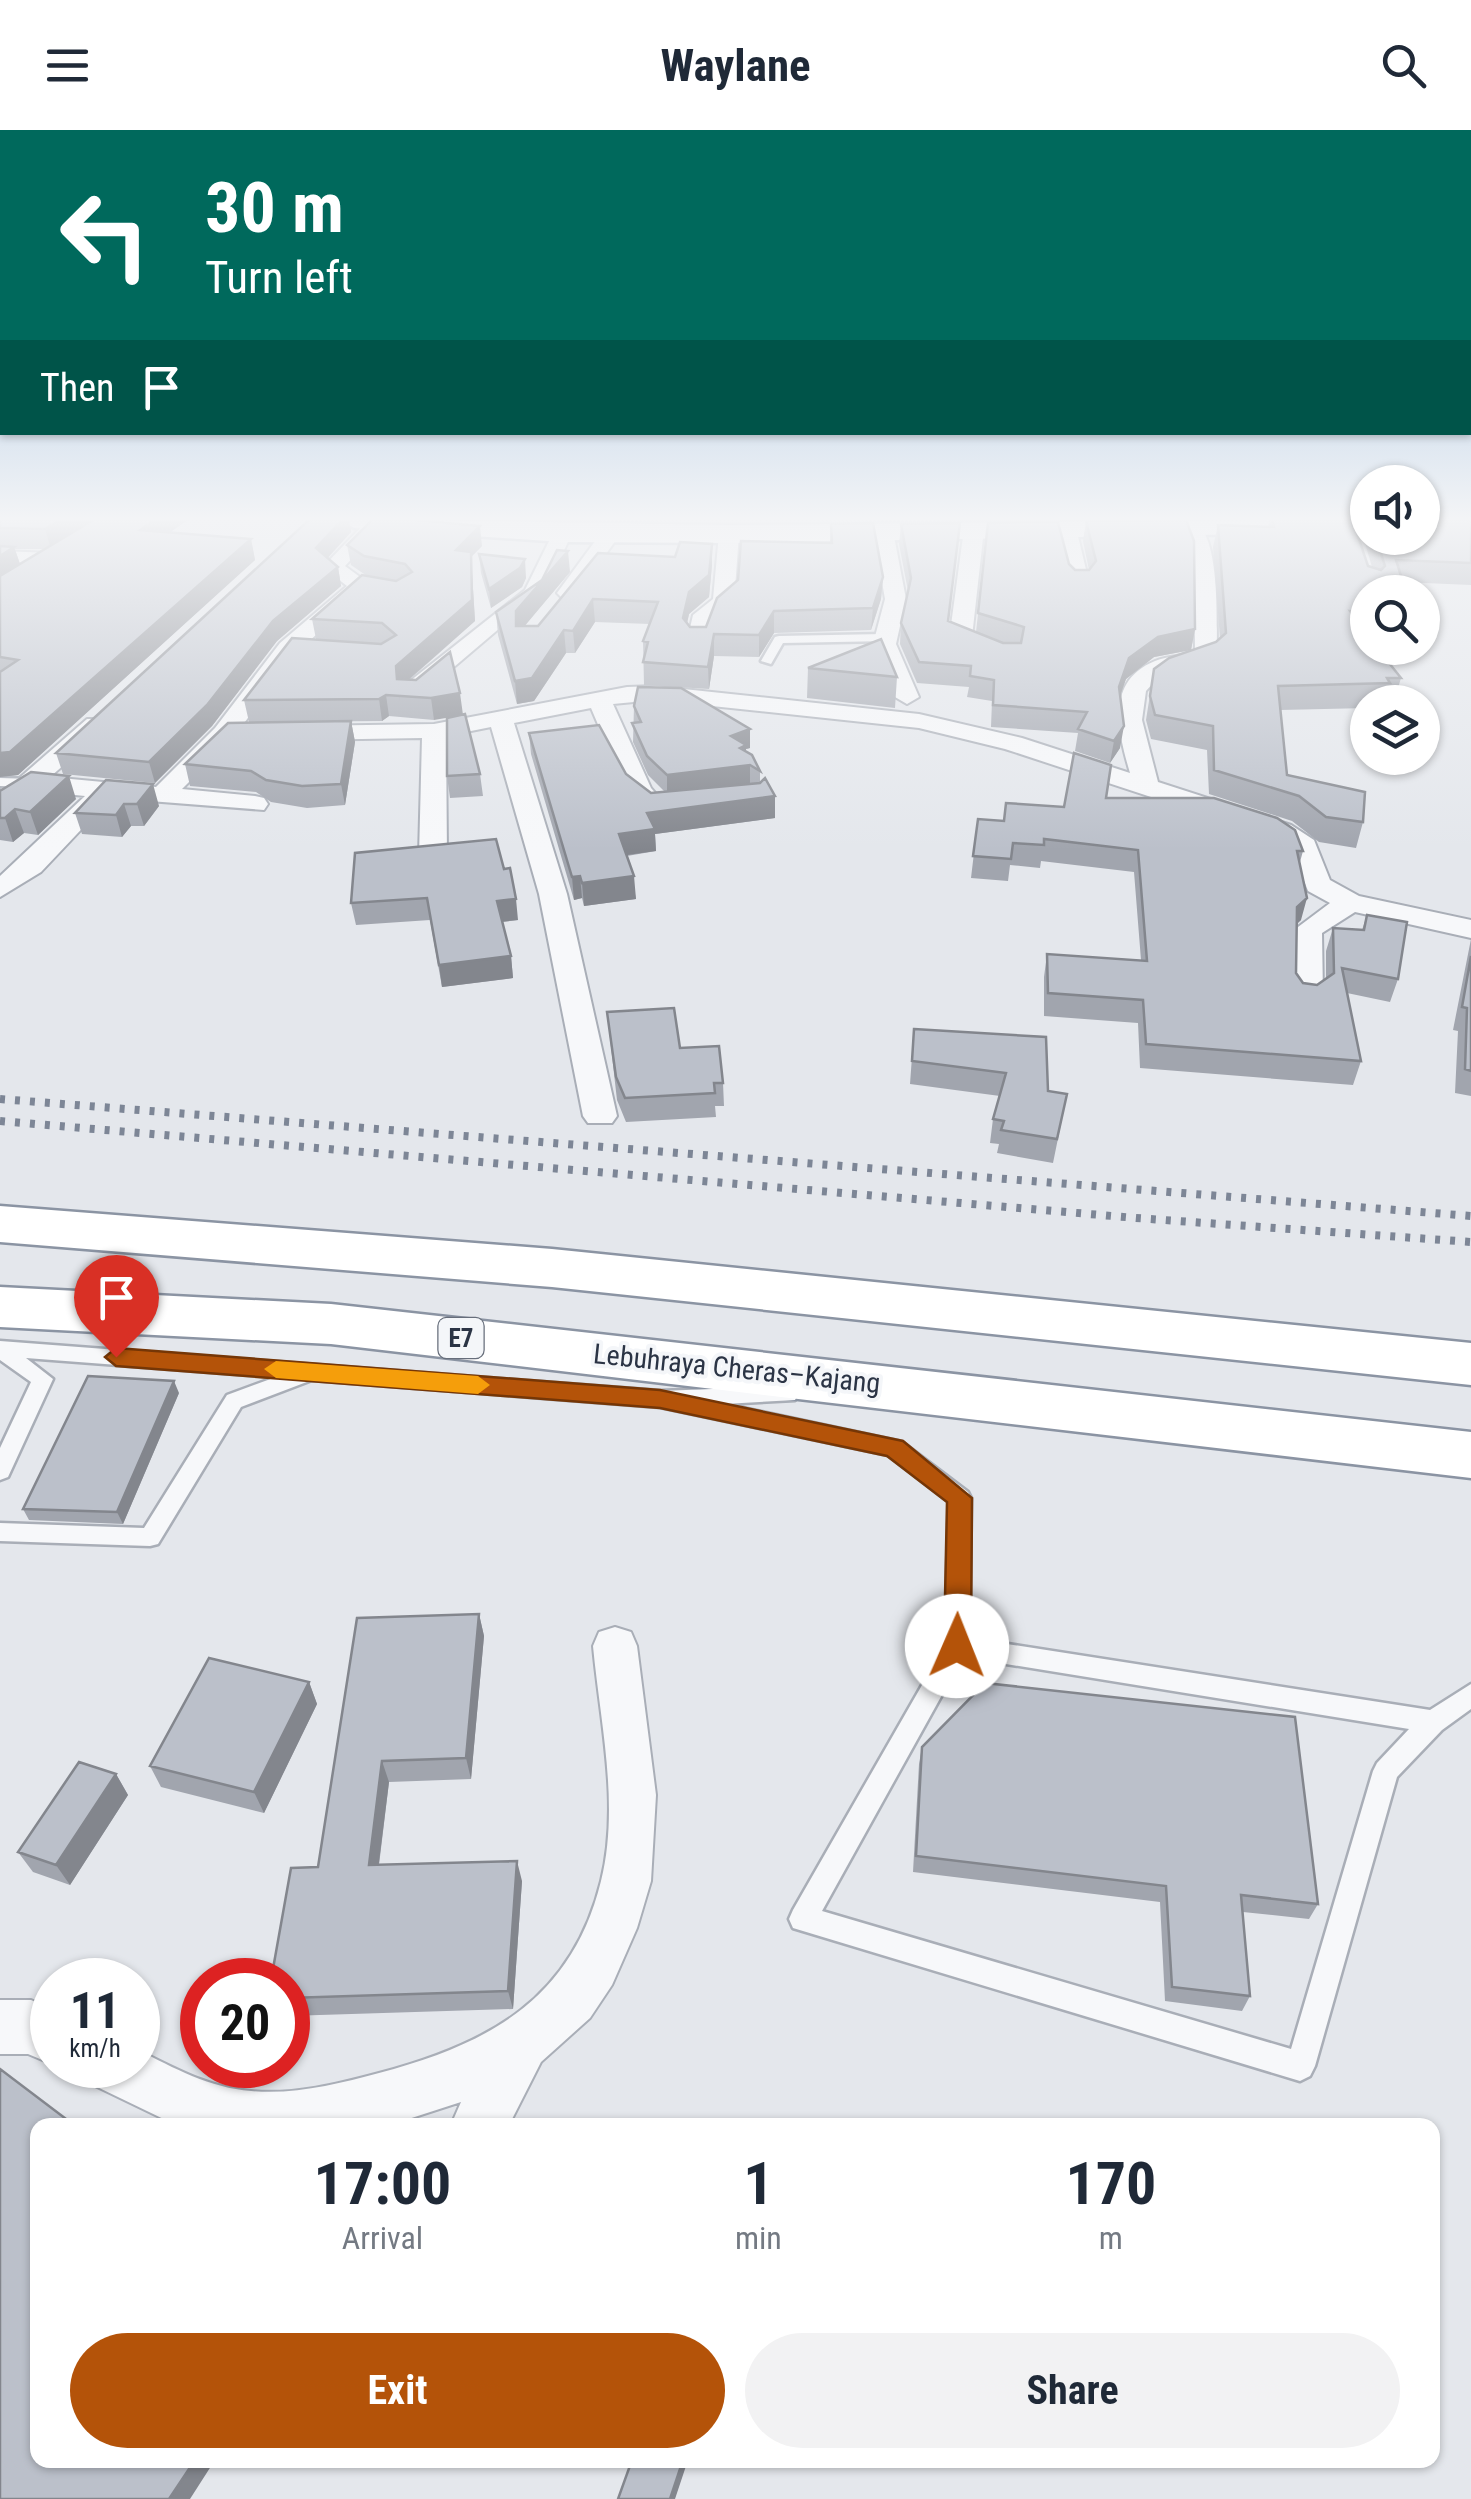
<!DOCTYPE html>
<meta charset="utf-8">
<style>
:root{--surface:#fff;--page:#f2f2f3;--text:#1f2937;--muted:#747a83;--accent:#b45309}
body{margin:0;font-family:"Roboto Condensed",sans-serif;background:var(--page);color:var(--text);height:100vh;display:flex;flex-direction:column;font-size:38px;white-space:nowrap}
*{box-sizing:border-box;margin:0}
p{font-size:32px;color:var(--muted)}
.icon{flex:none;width:55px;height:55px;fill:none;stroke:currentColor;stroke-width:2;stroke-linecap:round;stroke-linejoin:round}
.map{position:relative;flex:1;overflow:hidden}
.details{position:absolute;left:30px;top:1988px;width:1410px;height:350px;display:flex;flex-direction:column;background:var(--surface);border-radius:20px;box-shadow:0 2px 8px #0004}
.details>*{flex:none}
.hud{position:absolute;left:0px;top:0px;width:1472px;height:305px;box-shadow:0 2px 8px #0004;background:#00695c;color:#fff;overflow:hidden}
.tools{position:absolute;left:1350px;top:335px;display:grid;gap:20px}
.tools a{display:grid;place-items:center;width:90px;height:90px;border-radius:50%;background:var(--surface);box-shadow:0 2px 8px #0004;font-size:50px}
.speed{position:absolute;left:30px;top:1828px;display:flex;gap:20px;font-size:50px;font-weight:700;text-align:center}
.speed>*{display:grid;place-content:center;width:130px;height:130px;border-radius:50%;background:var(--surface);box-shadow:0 2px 8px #0004;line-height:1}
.speed small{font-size:25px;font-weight:400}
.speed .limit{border:15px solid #d22;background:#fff;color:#111}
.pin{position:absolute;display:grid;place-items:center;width:85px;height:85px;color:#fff;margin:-102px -42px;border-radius:50% 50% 50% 0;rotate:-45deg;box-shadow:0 0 10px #0007}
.pin .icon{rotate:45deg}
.me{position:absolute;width:110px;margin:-55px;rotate:1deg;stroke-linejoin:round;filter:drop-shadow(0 0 8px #0008)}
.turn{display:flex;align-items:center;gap:35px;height:210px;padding:0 40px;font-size:45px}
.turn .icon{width:130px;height:130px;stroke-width:2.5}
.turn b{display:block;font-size:70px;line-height:85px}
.then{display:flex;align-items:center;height:95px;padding:0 40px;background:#0003;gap:20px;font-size:38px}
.eta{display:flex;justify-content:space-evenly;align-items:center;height:170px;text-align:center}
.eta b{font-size:60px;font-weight:700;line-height:70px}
.action{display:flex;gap:20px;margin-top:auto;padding:20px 40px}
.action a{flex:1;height:115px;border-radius:60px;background:var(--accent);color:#fff;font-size:40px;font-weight:700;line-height:115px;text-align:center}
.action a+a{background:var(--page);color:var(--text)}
header{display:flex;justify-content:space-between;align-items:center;height:130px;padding:0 40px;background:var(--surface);font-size:45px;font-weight:700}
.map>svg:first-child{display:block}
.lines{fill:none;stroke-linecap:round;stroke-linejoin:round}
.service-casing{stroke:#a9aeb7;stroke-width:5}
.minor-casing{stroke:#a9aeb7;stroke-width:4}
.primary-casing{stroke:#a3abb8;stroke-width:5}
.motorway-casing{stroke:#8b94a3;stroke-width:5}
.service{fill:#f7f8fa;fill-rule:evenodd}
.minor{fill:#f7f8fa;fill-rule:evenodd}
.primary{fill:#fff;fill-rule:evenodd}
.motorway{fill:#fff;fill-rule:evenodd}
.rail{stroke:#7d8696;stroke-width:8;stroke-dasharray:5 10;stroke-linecap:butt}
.wall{fill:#a1a5ae;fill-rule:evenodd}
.shaded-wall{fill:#83868d}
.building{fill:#bbc0ca;stroke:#83868d;stroke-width:2.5}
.route{fill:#b45309;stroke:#753606;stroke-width:2.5}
.slow{fill:#f59e0b}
.labels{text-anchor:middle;stroke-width:8;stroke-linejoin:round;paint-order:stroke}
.shield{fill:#f4f6f9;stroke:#676e7b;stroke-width:2.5}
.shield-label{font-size:25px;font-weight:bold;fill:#2b3445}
.street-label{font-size:28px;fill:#2b3445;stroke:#f4f6f9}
</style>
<header><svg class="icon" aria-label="menu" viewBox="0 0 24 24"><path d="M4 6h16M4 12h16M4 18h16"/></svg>Waylane<svg class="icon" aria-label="search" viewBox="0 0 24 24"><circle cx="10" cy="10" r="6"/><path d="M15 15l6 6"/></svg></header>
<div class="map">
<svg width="1471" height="2369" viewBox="0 0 1471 2369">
<rect width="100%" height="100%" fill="#e4e7ec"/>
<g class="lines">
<g class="service-casing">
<path id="service" d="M884,504l6,4 -2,3 -105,2 -12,21 -10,-3 14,-24 4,-1z
M0,648l33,1 7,4 -7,4 -33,-1z
M0,1211l660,50 128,-5 7,2 3,6 -3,6 -71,4 178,38 66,50 3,6 -2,140 461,72 41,-26v25l-29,21 -45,47 -82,289 -5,10 -10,5 -507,-153 -4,-9 4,-9 152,-265 4,-143 -61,-47 -228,-48 -348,-27 -71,27 -83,137 -8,2 -150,-5v-18l144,5 83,-133 49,-18 -250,-19 27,21 -45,98 -8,3v-32l31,-66 -31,-22zM963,1527l446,72 -32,34 -4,8 -82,278 -469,-138z"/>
</g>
<g class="minor-casing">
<path id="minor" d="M104,389h23l-64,44h-63v-12l52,2z
M369,389h20l-44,47 26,19 -75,68 -63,85 -51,51 73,7 9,2 4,6 -4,6 -153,-12 -70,74 -41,25v-21l85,-80 -50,-5 -26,23 -9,2v-21l87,-76h18l3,5 -3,5 -55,48 106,10 59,-59 65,-85 67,-57 -24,-19z
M1192,391c30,10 24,107 25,135 -20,20 -51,10 -71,35l-4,29 16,62 133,43 23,15 16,40 29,16 112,24v18l-116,-26 -33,21 1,63 -15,9 -15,-9 1,-66 36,-27 -22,-12 -16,-41 -19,-13 -268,-88 -86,-21 -264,-28 -42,4 38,84 7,8 22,3 4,6 -13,8 -30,-4 -15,-19 -35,-82 -77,15 53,171 50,222 -5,7h-24l-5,-7 -44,-222 -48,-167 -45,9 1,120 -14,8 -14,-8 3,-118 -121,2 -12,-7 12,-7 133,-2 193,-37 28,-1 264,28 103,24 108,35c-12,-41 -25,-92 25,-112 13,-5 27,-5 40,-8l-1,-93 -12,-33z
M1066,392l10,6 13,54 -3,4h-14l-3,-4 -13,-54z
M974,393l10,6 -12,108 32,15 -11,7 -44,-19 15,-111z
M883,395l10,6 13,68 -10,45 23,53 -12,7 -12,-7 -22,-53 12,-45 -12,-68z
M729,398l10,6 -5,68 -20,16 -8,28h-16l-3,-5 6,-26 20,-16 6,-65z
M555,399l17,4 -30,66 -41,28 -80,68h-16v-10l120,-95z
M604,399l17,4 -46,64h-14l-4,-4z
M615,1497l16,5 6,14 19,149 -5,86 -14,47 -25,57 -22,33 -49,44 -32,63h-58l10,-23 -71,23h-214l-85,-41 -8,-19h55v-15c36,18 72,38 113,41 43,4 87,-7 128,-18 110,-29 193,-74 222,-192 19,-76 -1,-159 -8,-235l6,-14z
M0,1870h31l21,9v55l-24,-10h-28z"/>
</g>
<g class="primary-casing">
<path id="primary" d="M340,389l389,6 639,-6v13l-639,11 -167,-1 -208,-14z"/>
</g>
<g class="motorway-casing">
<path id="motorway" d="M0,1076l552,43 919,94v42l-919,-98 -552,-45z
M0,1157l331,17 1140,128v46l-1140,-134 -331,-17z"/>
</g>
<use href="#service" class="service"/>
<use href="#minor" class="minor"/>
<use href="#primary" class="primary"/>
<use href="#motorway" class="motorway"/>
<path class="rail" d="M0,969l1471,117
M0,991l1136,97 335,24"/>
</g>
<path class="wall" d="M0,389h189l-19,13 81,7 4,21 -237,215 -18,2zM15,419h29l-24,15z
M310,389h39l2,13 -23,26 10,9 3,19 -64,55 -65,85 -57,57 -92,-9 -7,-21z
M828,389h192l-191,1z
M1270,389h82l16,47 4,1 -9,-31 4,-17 1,19h54l49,-19v66l-70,-3 -3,10h-30v56l33,30 -7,24h-26v6l-88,2 7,65 76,47 -7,26 -37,-6 -27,-21 -83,-27 -2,-44 -56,-11 -5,-19 8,-51 62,-27 4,-3 -7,-92 5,-22 50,2z
M1086,391l109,108 -4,21 -37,7 -28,22 -6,16v53l-10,15 -35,-12 3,-18 -87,-6 1,-26 -25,-4 2,-10 -52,-4 -17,-39 1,-21 7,-32 -9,-47 2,-20 47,98 28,10 12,-109 81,41 6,6h14l-6,-29z
M831,394l52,53 -2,22 -10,31 -97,3 -15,24 -45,-1 -5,33 -65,-4 -1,-44 7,-17 -55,-2 -20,31h-9l-32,48 -17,3 -19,-69 -2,-23 74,-40 -46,54h14l60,-73 114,12 -3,32 -20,17 -2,10 3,3h16l124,-84z
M347,415l135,1 -11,11 4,64 -66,59h7l34,-28 -16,68 -45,-4 -7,5 -133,1 -5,-22 72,-61 -4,-20 55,-43 -16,-11z
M479,424l47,24 -4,9 -31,21 -10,-35z
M808,538l89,9 -2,31 -88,-10z
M634,576l116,23v19l-4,1v2l14,20v12l15,35 -120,16 1,17 -29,5 9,43 -52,7 -2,-8 -8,2 -43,-146 -2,-21 97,41 25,19 14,-1 -17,-17 -15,-33z
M351,591l4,21 -10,63 -38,3 -36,-6 -15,-10 -66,-6 -5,-22z
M480,644l3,22 -33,2 -3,-22z
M106,650l53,26 -15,20h-13l-9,11 -40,-3 -7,-21z
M0,656l1,4 75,9 -38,36 -14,-2 -11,9 -13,-2z
M1106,668l197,53 -3,11 1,58 -4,4 -1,49 7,10 14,2 9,-7v-27l7,-23 29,2 5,-15 31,64 -8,23 -43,-9 14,68 -8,24 -213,-17 -2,-45 -94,-7v-39l3,-23 94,6 -7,-88 -93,-11 -1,7 -30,-3 -2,16 -37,-3 7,-59 26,2z
M355,723l163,67 -16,2 9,34 2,22 -71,9 -12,-67 -74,5 -5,-22z
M1471,809v157l-16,-3 3,-62 -5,-1z
M607,882l73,36 43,35 1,23h-9l1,11 -90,5 -9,-22z
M914,899l134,62 19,3 -14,69 -56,-10 2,-9 -9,-1 3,-24 7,-23 -90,-12z
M179,1263l-56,131 -94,-4 -6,-11z
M479,1484l5,22 -13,143 -82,3 -10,83 143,16 -9,128 -225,7v-36l30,-113 39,-249z
M309,1552l8,22 -53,109 -103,-26 -11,-21z
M922,1617l396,157 -9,15 -66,-7 7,84 -8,15 -77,-10 -5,-99 -247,-30 6,-108z
M116,1644l12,21 -58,90 -37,-13 -15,-20z"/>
<path class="shaded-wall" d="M62,389h37l-48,30 -6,-20z
M156,389h33l-44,31 -5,-20z
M343,389h6l2,13 -32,35 -3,-19z
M480,396l2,20 -11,11 4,64 -76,67 1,13 -4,-35 60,-116z
M251,409l4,21 -237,215 -18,2v-24z
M712,414v21l-3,32 -20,17 -6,26v-22l6,-26z
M14,417l7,20 -21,14v-25z
M568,421l2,21 -52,62v15l-2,-38z
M525,429l1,19 -4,9 -31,21 -2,-19z
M338,437l3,19 -64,55 -65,85 -57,57 -6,-21 124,-141z
M883,447l-2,22 -10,31 2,-22z
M593,469l2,23 -20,31 -2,-22z
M774,481v22l-15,24v-22z
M1195,499l-4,21 -37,7 -28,22 -10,29 3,-21 10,-29 29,-21z
M564,500l2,23 -32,48 -17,3 -2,-23z
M714,504v22l-5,33 -1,-22z
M460,563l3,22 -29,5 -3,-22z
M386,565l3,21 -7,5 -3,-22z
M351,591l4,21 -10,63 -4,-21z
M1124,596l-4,22 -10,15 4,-22z
M750,599v19l-4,1v15l4,1v19l-83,10v-19l64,-39z
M69,646l7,23 -38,36 -8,-23z
M153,654l6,22 -15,20 -7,-22z
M775,666v22l-120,16 1,17 -36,5 -1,-22 28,-21z
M124,674l7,22 -9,11 -6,-22z
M15,679l9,24 -11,9 -8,-24z
M580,746l2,22 -8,2 -2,-23z
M634,746l2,23 -52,7 -2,-23z
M1307,768l-6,22 -11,10 7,-23z
M516,769l2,21 -18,2 -3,-21z
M511,826l2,22 -71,9 -3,-22z
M174,1251l5,12 -56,131 -6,-12z
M479,1484l5,22 -13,143 -5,-21z
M309,1552l8,22 -53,109 -10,-21z
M382,1631l7,21 -13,104 -7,-21z
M116,1644l12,21 -58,90 -14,-20z
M517,1731l5,20 -9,128 -5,-18z
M195,2330h20l-25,39h-21z
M683,2330h5l-13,39h-5z"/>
<path class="building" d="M0,389h62l-17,10 -45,-1z
M95,389h61l-16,11 111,9 -241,213 -10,1v-81l18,-12 -18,-3v-81z
M310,389h33l-27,29 22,19 -65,54 -66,84 -58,57 -93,-9z
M373,389h32l75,7 -24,24 15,2 1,48 -76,66 1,13 19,1 34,-28 10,41 -29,5 -45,-3 -7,4 -135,1 48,-62 89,6 15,-9 -14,-12 -70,-4 50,-44 34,6 16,-9 -7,-8 -41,-8 -17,-11z
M1272,389h80l16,47 13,4 4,-4 -9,-28h46v-19h49v44l-75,-3 6,19 -15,-1 2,14h-21v21l-18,-2 18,24v13h9l24,30h-14l3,5 -112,3 9,89 78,17 -2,30 -37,-5 -27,-21 -85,-26 -1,-44 -58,-11 -5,-19 4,-27 15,-11 47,-16 10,-9 -8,-108 56,2z
M1186,390l8,21 1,88 -37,8 -29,21 -10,29 5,39 -10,15 -36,-12 9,-17 -94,-7 1,-25 -24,-4 1,-10 -52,-4 -18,-39 10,-45 -10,-54 59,-1 -12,98 55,22h18l3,-16 -46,-14 10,-90 70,-1 11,42 6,6h14l7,-9 -10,-40z
M873,393l10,54 -10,31 -99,3 -15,24 -45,-1 -6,33 -65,-5 5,-20 -5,-1 15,-39 -65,-3 -20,32 -9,-1 -32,48 -17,3 -19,-69 46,-32 15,-30 11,1 -52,60v15h22l60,-73 77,4 5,-15 32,2 -3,31 -20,17 -6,26 7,9h16l11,-29 21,-18 3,-39 91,2 -1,-19z
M0,416l14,1 -14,9z
M479,424l46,5 -5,9 -31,21z
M881,509l16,38 -89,-9z
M638,557l43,1 69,41 -19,7 15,9 -6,3 12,7 8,16 -10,-6 -83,10 -20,-19 -15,-33 9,-1 -7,-16z
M465,584l15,60 -33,2v-58z
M351,591l-10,63 -39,2 -36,-6 -15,-9 -66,-7 43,-41z
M599,595l27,49 25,19 109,-10 5,-5 10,18 -128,17 8,16 -36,5 15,42 -52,7 -2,-7 -8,1 -43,-144z
M1074,623l37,12 -5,33h108l63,20 18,12 8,21h-6l10,47 -10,9 -1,66 7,10 14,2 17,-12 -1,-45 31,2 3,-15 40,7 -9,57 -56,-11 19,93 -215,-17 -3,-44 -95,-7 -1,-39 100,7 -9,-111 -94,-11v6l-31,-2 -2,16 -38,-3 5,-37 26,2 2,-18 58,4z
M31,642l38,4 -39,36 -15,-3 -10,9h-5v-27z
M106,650l47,4 -16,20h-13l-8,11 -41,-2z
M496,709l8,30 6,-1 6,31 -19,2 14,55 -72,9 -12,-67 -76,5 4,-50z
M1471,826v115l-6,-2 2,-61 -5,-1z
M674,878l6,40 39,-2 4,37h-9l1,10 -90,5 -9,-21 -9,-65z
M914,899l132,8 2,54 19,3 -10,45 -56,-9 3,-9 -11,-2 13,-46 -94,-12z
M88,1246l86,5 -57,131 -94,-3z
M479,1484l-13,144 -84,3 -13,104 148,-4 -9,130 -220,7v-18h-17l20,-112 27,-1 39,-249z
M209,1528l100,24 -55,110 -104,-26z
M985,1553l310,34 23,187 -77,-9 9,101 -78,-9 -6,-101 -250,-30 6,-109z
M79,1632l37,12 -60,91 -38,-13z
M0,1939l74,56h-36v335h157l-26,39h-169z
M632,2330h51l-13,39h-52z"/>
<linearGradient id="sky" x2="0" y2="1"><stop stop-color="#8bb4dd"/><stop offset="0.54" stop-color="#f3f4f6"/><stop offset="1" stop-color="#f3f4f6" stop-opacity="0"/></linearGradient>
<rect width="1471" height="720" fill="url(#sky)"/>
<path class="route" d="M116,1218l544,42 243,51 69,57 -1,148 -4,9h-19l-4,-9 3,-144 -60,-46 -227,-48 -544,-42 -11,-9z"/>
<path class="slow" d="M276,1231l202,15 12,9 -12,9 -202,-16 -12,-9z"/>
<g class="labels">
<rect class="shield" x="438.5" y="1188" width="45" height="40" rx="8"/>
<g class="shield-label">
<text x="461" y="1217">E7</text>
</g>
<g class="street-label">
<text transform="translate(737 1238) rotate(6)" y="10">Lebuhraya Cheras–Kajang</text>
</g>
</g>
</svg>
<div class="tools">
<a><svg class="icon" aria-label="sound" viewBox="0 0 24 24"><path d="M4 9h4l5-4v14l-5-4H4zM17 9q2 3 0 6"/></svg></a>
<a><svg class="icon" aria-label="search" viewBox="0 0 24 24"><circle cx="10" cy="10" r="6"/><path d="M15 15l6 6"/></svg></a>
<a><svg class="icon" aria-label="layers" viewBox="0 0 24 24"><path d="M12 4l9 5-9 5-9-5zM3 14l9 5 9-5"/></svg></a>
</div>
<div class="speed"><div>11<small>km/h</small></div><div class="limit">20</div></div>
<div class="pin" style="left:116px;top:1227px;background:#d93025"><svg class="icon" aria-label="arrive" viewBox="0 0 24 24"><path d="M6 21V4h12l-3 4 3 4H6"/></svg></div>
<svg class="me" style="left:957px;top:1516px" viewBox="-20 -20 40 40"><circle r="19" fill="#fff"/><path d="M0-13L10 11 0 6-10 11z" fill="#b45309"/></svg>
<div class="hud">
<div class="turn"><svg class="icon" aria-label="left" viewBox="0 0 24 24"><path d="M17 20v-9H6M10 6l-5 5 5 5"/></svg><div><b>30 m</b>Turn left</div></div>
<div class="then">Then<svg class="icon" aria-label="arrive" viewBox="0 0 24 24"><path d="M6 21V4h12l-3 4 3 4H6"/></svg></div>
</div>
<section class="details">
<div class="eta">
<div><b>17:00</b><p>Arrival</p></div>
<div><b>1</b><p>min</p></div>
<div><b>170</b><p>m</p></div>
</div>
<div class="action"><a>Exit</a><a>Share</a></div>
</section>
</div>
